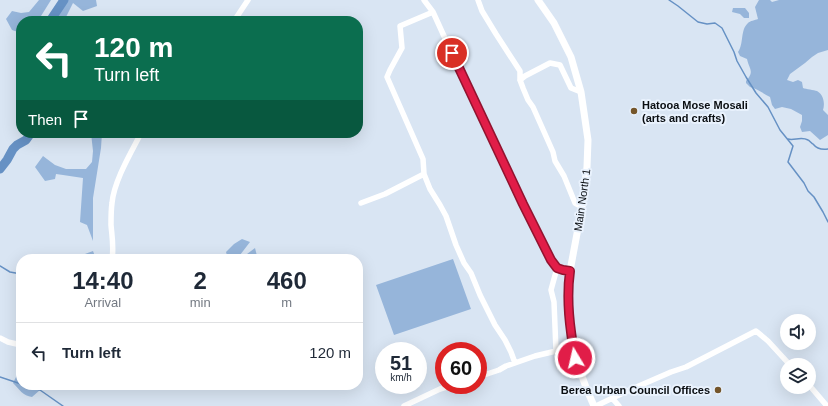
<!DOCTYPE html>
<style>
:root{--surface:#fff;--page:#f2f2f3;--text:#1f2937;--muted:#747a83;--line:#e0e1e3}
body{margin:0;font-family:Arial,sans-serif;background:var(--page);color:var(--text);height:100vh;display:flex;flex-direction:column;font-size:15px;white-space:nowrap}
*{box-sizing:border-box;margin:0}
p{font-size:13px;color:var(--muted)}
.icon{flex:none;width:22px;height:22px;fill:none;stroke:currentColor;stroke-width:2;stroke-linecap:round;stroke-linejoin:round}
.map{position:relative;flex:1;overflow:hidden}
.side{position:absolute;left:16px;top:254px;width:347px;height:136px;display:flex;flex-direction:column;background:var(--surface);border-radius:16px;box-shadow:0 4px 16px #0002}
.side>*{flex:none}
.top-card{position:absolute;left:16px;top:16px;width:347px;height:122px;border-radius:16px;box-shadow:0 4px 16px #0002;background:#0b6e4f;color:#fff;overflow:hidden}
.fabs{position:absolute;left:780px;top:314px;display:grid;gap:8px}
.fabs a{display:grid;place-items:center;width:36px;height:36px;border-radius:50%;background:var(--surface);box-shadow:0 4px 16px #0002;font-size:20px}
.speed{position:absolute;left:375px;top:342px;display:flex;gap:8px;font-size:20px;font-weight:700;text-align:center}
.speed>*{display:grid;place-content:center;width:52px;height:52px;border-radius:50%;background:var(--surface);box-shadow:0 4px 16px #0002;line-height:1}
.speed small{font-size:10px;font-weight:400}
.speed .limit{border:6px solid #d22;background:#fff;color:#111}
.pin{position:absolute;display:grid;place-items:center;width:34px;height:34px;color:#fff;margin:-17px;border:2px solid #fff;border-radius:50%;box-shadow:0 1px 4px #0007}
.me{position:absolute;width:44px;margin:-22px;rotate:351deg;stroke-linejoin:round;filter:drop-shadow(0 0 3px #0008)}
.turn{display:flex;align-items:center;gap:14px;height:84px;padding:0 12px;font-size:18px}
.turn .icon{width:52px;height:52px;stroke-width:2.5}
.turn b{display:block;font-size:28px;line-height:34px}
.then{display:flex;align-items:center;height:38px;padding:0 12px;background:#0003;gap:8px;font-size:15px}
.eta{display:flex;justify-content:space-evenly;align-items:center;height:68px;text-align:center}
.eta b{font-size:24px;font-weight:700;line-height:28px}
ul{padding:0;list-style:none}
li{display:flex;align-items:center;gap:12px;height:60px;padding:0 12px;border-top:1px solid var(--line)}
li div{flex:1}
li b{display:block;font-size:15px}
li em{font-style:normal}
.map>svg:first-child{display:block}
.green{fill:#96b5da}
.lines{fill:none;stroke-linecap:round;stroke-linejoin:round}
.stream{stroke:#6691c4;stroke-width:1.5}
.river{stroke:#6691c4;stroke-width:9}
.minor{stroke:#fff;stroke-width:5.5}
.major{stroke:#fff;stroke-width:7}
.route-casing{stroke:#92132f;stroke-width:10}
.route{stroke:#e11d48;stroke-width:7}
.poi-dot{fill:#74552a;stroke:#e9f2fd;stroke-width:1.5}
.labels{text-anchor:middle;stroke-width:4;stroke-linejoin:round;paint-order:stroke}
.poi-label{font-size:11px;font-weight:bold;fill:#0a0e12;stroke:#e9f2fd;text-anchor:start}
.street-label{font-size:11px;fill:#0a0e12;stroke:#e9f2fd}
</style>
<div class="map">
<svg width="828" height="406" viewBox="0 0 828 406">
<rect width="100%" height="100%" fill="#d9e5f3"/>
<path class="green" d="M39,0h12l-10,16 -5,5h-15v12l-9,-3 -6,-11 6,-8 9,2 8,-1z
M66,0h30l1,6 -14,5 -10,-8 -9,18h-9z
M759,0h11l2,2 7,-2h49v50l-10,3 -6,4 -7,6 -15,11 -3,6 6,2 5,-2 4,2 1,6c3,1 11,2 14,3 7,4 8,13 6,19l5,5v20l-8,5 -10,-9 -8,1 -2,-5 2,-6v-6l-11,-6 -9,-2 -7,2 -3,-4 -2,-8c-6,-3 -14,-9 -20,-10l-4,-4v-2c9,-10 3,-12 1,-22l-7,-3 -2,-4c6,-8 2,-22 10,-29 2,-2 7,-3 10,-4l-3,-12z
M733,8h12l4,5v5h-5l-4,-4 -8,-2z
M91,133h11l-1,15 -8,50v43l-6,-16 -7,-3 3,-44 -20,-3 -7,-1 -1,5 -10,2 -10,-14 8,-11 12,9 11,4h20l6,-7 1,-11z
M242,239l8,3 -10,13 7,-1 8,-6 2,8 -1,3h-28l-2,-7 8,-8z
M93,251l3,8h-33l5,-5 9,3z
M453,259l18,50 -77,26 -18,-50z
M21,368v17h17l2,1v4l-8,7c-9,-1 -13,-8 -19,-14l4,-8 -1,-4z"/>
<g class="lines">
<path class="stream" d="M669,0l9,6 20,16 9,2 8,-1 7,5 12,24 3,9 9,16 10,16 12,14 12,23 13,16 -5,16 16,21 4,8 6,6 9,15 5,10
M788,139c6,2 13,-3 20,1 1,0 4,4 5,4 4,5 9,6 15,5
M0,266l10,6 11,2
M0,377l21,7
M24,385l16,5 23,16"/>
<path class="river" d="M50,21l14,-21
M0,169l7,-9 6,-11 4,-4 9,-5 5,-7"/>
<path class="minor" d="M424,0l9,12 31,68 87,180c6,8 8,10 19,11
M478,0l4,11 14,23 24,37v9l3,8 5,12 5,7 20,45 2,9 9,15 11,27 7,4
M234,21l14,-21
M520,80l5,-4 25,-13 10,2 11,23 10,4
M424,174l-1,-15 -36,-82 3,-7 12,-22 -2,-22 33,-14
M361,203l24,-9 39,-20 6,15 10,16 6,11 10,29 8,18 7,10 9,22 15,30 10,15 6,12 4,11
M112,259c2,-12 0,-22 -1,-34 0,-7 0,-15 1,-22 2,-21 17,-47 27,-66l2,-4
M0,338l8,4 13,3
M556,351l-2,-49 -3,-12 6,-22
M478,377l21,-7 7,-4 29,-10 38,-9
M809,385l18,21
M612,398l7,8
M404,406l36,-17 13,-4
M596,406l29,-14 46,-20 15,-5 70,-36 12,10 22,24"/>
<path class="major" d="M538,0l16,23 17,34 10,35 7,48 -1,27 -5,40 -12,64 -2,15 1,32 6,39 12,33 7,16"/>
</g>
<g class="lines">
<g class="route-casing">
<path id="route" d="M452,53l71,151 28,56 6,8 6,2 7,1c-4,29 0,58 5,87"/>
</g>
<use href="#route" class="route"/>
</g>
<g class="poi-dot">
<circle cx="634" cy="111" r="4"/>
<circle cx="718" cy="390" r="4"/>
</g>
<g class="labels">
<g class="poi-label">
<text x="642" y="109">Hatooa Mose Mosali<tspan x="642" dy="13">(arts and crafts)</tspan></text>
<text x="710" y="394" text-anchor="end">Berea Urban Council Offices</text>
</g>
<g class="street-label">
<text transform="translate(582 200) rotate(-82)" y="4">Main North 1</text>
</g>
</g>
</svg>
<div class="fabs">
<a><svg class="icon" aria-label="sound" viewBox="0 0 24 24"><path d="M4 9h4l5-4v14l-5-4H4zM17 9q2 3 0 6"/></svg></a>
<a><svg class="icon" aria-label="layers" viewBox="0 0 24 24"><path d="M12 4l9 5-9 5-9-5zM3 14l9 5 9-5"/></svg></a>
</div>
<div class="speed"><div>51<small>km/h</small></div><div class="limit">60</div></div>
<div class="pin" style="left:452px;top:53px;background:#d93025"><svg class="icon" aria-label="arrive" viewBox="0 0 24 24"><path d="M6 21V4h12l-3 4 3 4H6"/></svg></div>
<svg class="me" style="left:575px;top:358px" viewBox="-20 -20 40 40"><circle r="17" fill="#e11d48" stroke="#fff" stroke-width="3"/><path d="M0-11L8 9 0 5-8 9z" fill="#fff"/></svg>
<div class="top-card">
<div class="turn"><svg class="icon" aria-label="left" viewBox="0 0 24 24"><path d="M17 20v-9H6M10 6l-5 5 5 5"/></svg><div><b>120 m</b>Turn left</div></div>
<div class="then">Then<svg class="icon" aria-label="arrive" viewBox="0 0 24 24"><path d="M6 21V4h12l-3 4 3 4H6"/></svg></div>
</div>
<section class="side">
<div class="eta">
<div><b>14:40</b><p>Arrival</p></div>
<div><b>2</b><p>min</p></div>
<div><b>460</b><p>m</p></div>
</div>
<ul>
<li><svg class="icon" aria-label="left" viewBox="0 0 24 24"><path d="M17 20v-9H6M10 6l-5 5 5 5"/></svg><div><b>Turn left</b></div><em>120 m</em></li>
</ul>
</section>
</div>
